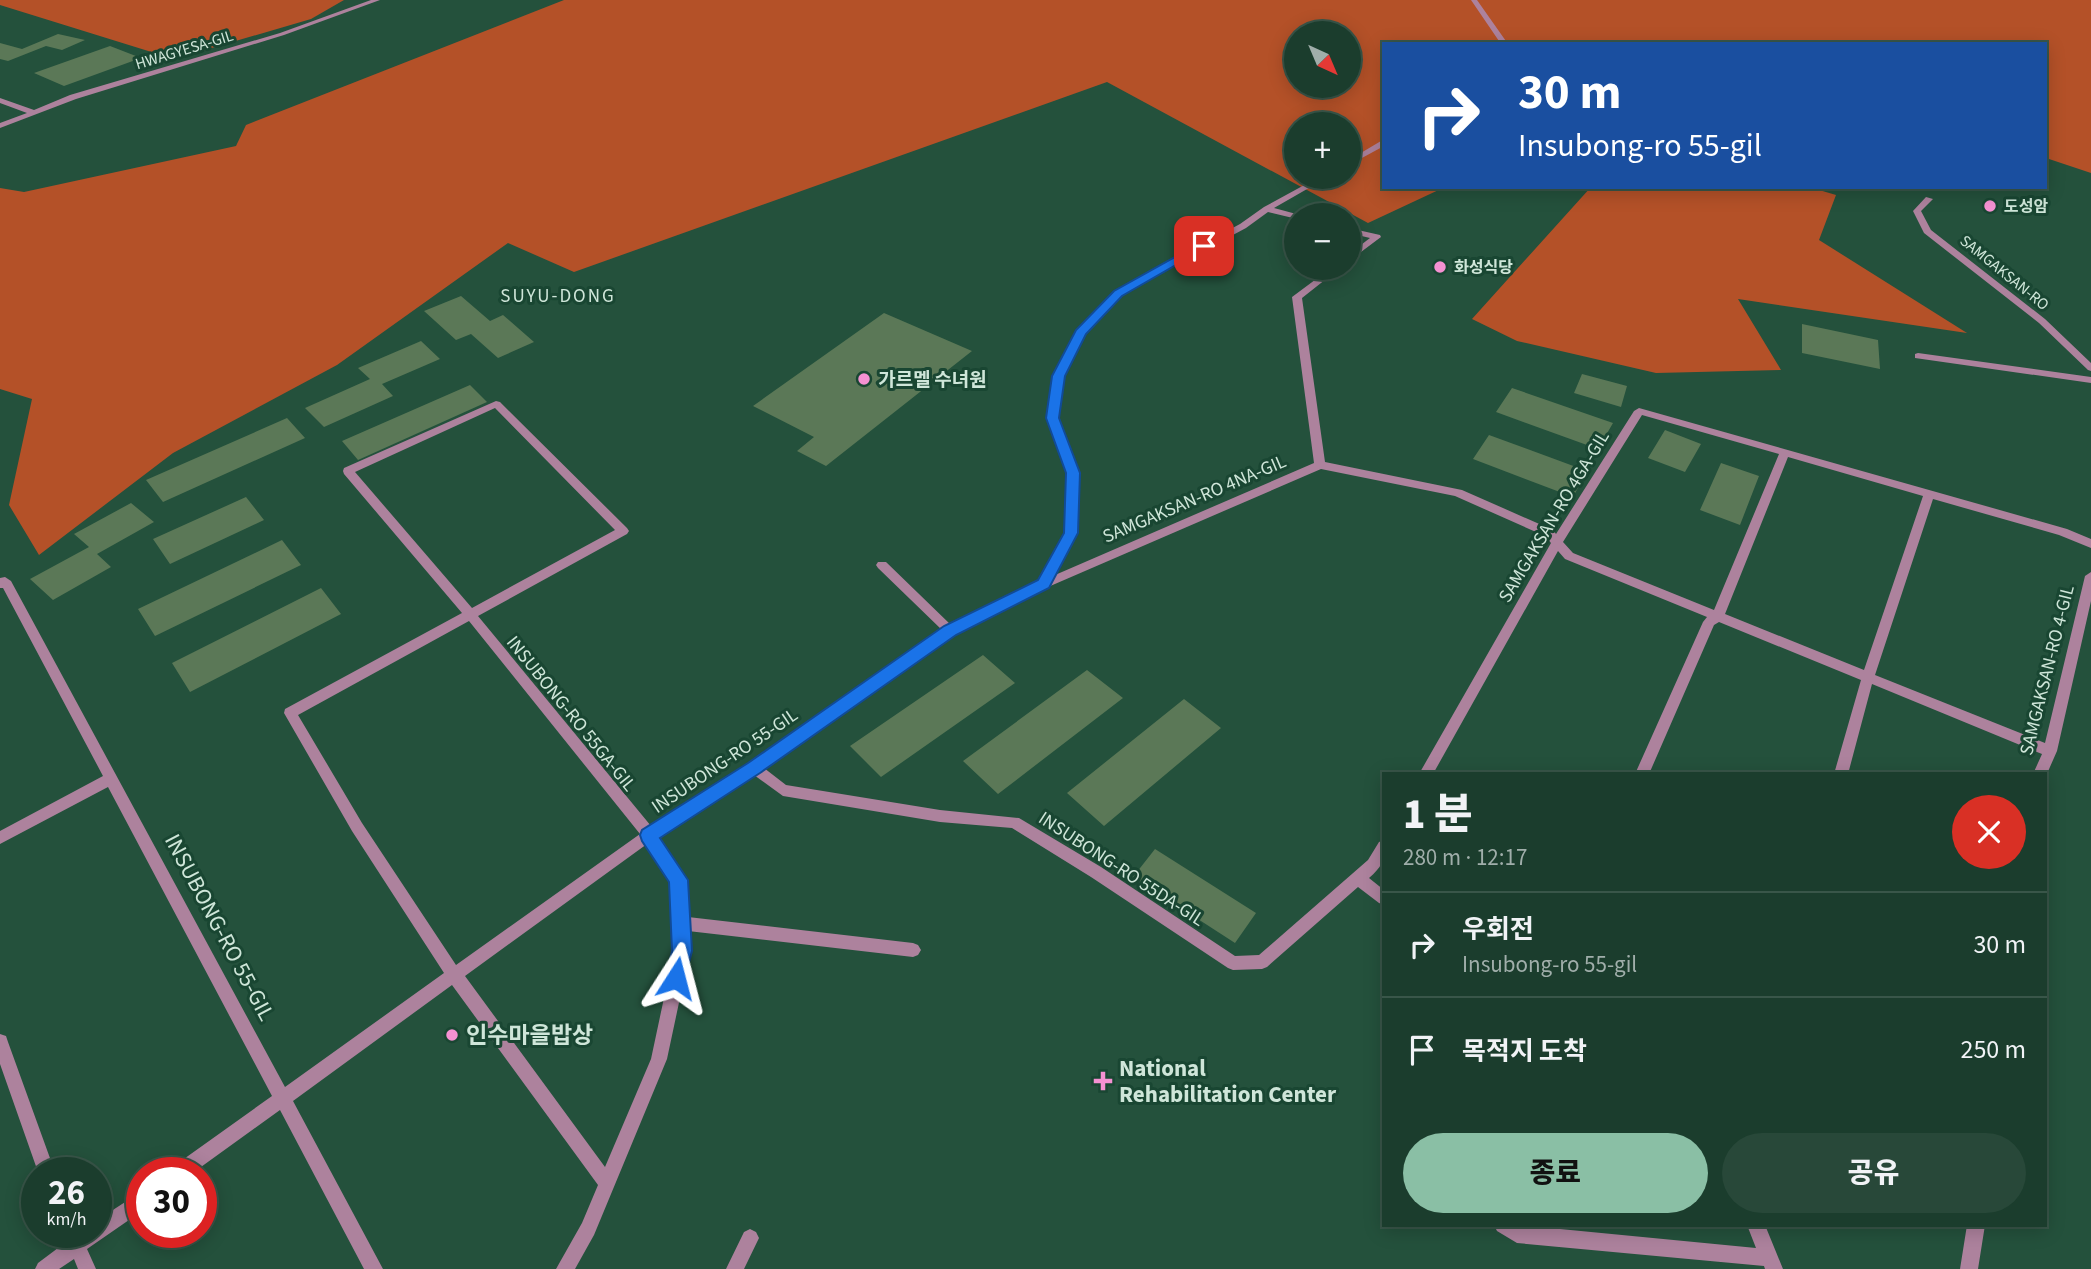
<!DOCTYPE html>
<html lang="ko">
<meta charset="utf-8">
<style>
:root{--surface:#1b3d2d;--page:#284839;--text:#f1f3f6;--muted:#a0aeaa;--line:#395649;--accent:#8abfa5}
body{margin:0;font-family:"Source Sans 3","Noto Sans KR",sans-serif;background:var(--page);color:var(--text);height:100vh;display:flex;flex-direction:column;font-size:26px;white-space:nowrap}
*{box-sizing:border-box;margin:0}
p{font-size:23px;color:var(--muted)}
.icon{flex:none;width:38px;height:38px;fill:none;stroke:currentColor;stroke-width:2;stroke-linecap:round;stroke-linejoin:round}
.map{position:relative;flex:1;overflow:hidden}
.side{position:absolute;left:1382px;top:772px;width:665px;height:455px;display:flex;flex-direction:column;background:var(--surface);border-radius:0px;box-shadow:0 4px 18px #0003,0 0 0 2px var(--line)}
.side>*{flex:none}
.banner{position:absolute;left:1382px;top:42px;width:665px;height:147px;border-radius:0px;box-shadow:0 4px 18px #0003,0 0 0 2px var(--line);background:#1a4fa0;color:#fff;overflow:hidden}
.needle{width:46px;rotate:136deg}
.buttons{position:absolute;left:1284px;top:21px;display:grid;gap:14px}
.buttons a{display:grid;place-items:center;width:77px;height:77px;border-radius:50%;background:var(--surface);box-shadow:0 4px 18px #0003,0 0 0 2px var(--line);font-size:35px}
.speed{position:absolute;left:21px;top:1157px;display:flex;gap:14px;font-size:35px;font-weight:700;text-align:center}
.speed>*{display:grid;place-content:center;width:91px;height:91px;border-radius:50%;background:var(--surface);box-shadow:0 4px 18px #0003,0 0 0 2px var(--line);line-height:1}
.speed small{font-size:18px;font-weight:400}
.speed .limit{border:10px solid #d22;background:#fff;color:#111}
.pin{position:absolute;display:grid;place-items:center;width:60px;height:60px;color:#fff;margin:-30px;border-radius:14px;box-shadow:0 4px 10px #0006}
.me{position:absolute;width:77px;margin:-38px;rotate:9deg;stroke-linejoin:round;filter:drop-shadow(0 0 5px #0008)}
.turn{display:flex;align-items:center;gap:24px;height:147px;padding:0 21px;font-size:32px}
.turn .icon{width:91px;height:91px;stroke-width:2.5}
.turn b{display:block;font-size:49px;line-height:60px}
.round{display:grid;place-items:center;flex:none;width:74px;height:74px;border-radius:37px;background:var(--page)}
.overview{display:flex;align-items:center;justify-content:space-between;height:119px;padding:0 21px}
h1{font-size:42px;font-weight:800;line-height:52px}
.primary-button{display:flex;gap:14px;margin-top:auto;padding:14px 21px}
.primary-button a{flex:1;height:80px;border-radius:42px;background:var(--accent);color:#111;font-size:28px;font-weight:800;line-height:80px;text-align:center}
.primary-button a+a{background:var(--page);color:var(--text)}
ul{padding:0;list-style:none}
li{display:flex;align-items:center;gap:21px;height:105px;padding:0 21px;border-top:2px solid var(--line)}
li div{flex:1}
li b{display:block;font-size:26px}
li em{font-style:normal}
.map>svg:first-child{display:block}
.forest{fill:#b45128;fill-rule:evenodd}
.building{fill:#5b7857}
.lines{fill:none;stroke-linecap:round;stroke-linejoin:round}
.minor{fill:#ad829d;fill-rule:evenodd}
.route{fill:#1a73e8;stroke:#114b97;stroke-width:2}
.poi-dot{fill:#f591d2;stroke:#194632;stroke-width:2.5}
.labels{text-anchor:middle;stroke-width:6;stroke-linejoin:round;paint-order:stroke}
.far-street-label{font-size:16px;fill:#cfe6d9;stroke:#194632}
.far-poi-label{font-size:16px;font-weight:bold;fill:#cfe6d9;stroke:#194632;text-anchor:start}
.far-quarter-label{font-size:19px;letter-spacing:2px;fill:#cfe6d9;stroke:#194632}
.poi-label{font-size:19px;font-weight:bold;fill:#cfe6d9;stroke:#194632;text-anchor:start}
.street-label{font-size:19px;fill:#cfe6d9;stroke:#194632}
.near-street-label{font-size:23px;fill:#cfe6d9;stroke:#194632}
.near-poi-label{font-size:23px;font-weight:bold;fill:#cfe6d9;stroke:#194632;text-anchor:start}
</style>
<div class="map">
<svg width="2091" height="1269" viewBox="0 0 2091 1269">
<rect width="100%" height="100%" fill="#24513c"/>
<path class="forest" d="M0,0h344l-33,19 -137,40 -174,-54z
M564,0h1527v173l-45,-15v-114h-662v143h61l-77,36 -261,-141 -533,190 -66,-29 -171,122 -164,88 -134,102 -30,-50 23,-106 -32,-10v-201l24,4 212,-46 10,-21zM1297,33h52v53h-52zM1297,124h52v53h-52z
M1591,187h218l27,8 -17,45 148,93 -229,-34 43,71 -125,3 -139,-32 -45,-22z"/>
<path class="building" d="M58,34l27,6 -23,10 -16,-4 -38,15 -8,-2v-16l22,6z
M110,46l31,12 -77,28 -30,-13z
M461,296l29,25 13,-6 31,27 -36,16 -27,-24 -15,6 -32,-29z
M884,313l88,38 -146,115 -29,-15 17,-14 -61,-31z
M1802,324l76,16 2,29 -78,-16z
M421,341l19,18 -58,25 11,12 -69,31 -19,-19 65,-29 -12,-11z
M1582,374l45,12 -6,21 -47,-14z
M470,385l17,17 -129,58 -16,-19z
M1512,388l101,35 -15,26 -102,-37z
M287,418l18,20 -142,64 -17,-22z
M1665,430l36,14 -16,28 -37,-14z
M1489,435l98,36 -14,26 -100,-38z
M1721,463l38,13 -19,49 -40,-15z
M246,497l18,23 -94,44 -17,-25z
M131,503l23,19 -57,32 14,13 -58,33 -23,-21 59,-32 -15,-13z
M282,540l19,25 -146,71 -17,-27z
M321,588l20,26 -151,78 -18,-29z
M983,655l32,28 -134,94 -31,-31z
M1087,670l36,28 -125,96 -35,-33z
M1184,699l37,29 -117,98 -37,-33z
M1155,849l101,64 -21,30 -102,-66z"/>
<g class="lines">
<path class="minor" d="M371,0h9l-96,35 -208,64 -76,29v-5l27,-10 -27,-10v-5l34,12 36,-15 210,-62z
M1471,0h6l31,44h-7z
M1381,141h3v5l-35,19v-5z
M1319,177h9l-54,31 26,7h-3v4l-29,-7 -22,16 -125,67 -37,38 -20,43 -6,42 20,55 -1,60 -22,42 259,-112 -22,-166 39,-29h9l-38,30 23,164 137,28 91,40 3,4 78,-123 5,-3 428,121 24,10v9l-32,-13 -126,-36 -58,176 170,68 40,-167 6,-4v29l-34,150 -11,25v-2h-13l9,-20 -170,-70 -24,90h-14l27,-94 -142,-58 -5,3 -65,149h-14l68,-152 4,-5 -142,-58 -7,-8 -125,223h-14l132,-231 -6,-7 -90,-40 -134,-27 -273,118 -94,47 -190,134 22,17 154,25 79,8 82,49 134,89 24,-1 109,-95 11,-18 5,-2c1,19 0,25 -15,38l15,12v15l-5,-2 -21,-16 -91,80 -5,2 -29,1 -5,-2 -137,-91 -79,-49 -72,-6 -157,-26 -29,-21 -96,62 27,43 3,37 225,26 5,2 3,5 -3,5 -5,2 -225,-26 2,20 -23,108 -73,176 -19,34h-19l26,-46 16,-38 -146,-200 -159,116 90,168h-19l-84,-159 -86,62h-22l2,-6 98,-70 -164,-309 -108,57v-13l103,-55 -100,-188h-3v-10l5,-1 6,4 274,506 159,-114 -92,-142 -68,-118 1,-4 177,-96 -118,-139 -1,-3 1,-3 152,-67 4,1 127,126 2,3 -2,3 -149,82 173,210 98,-62 193,-134 -64,-62 -2,-3 2,-3h8l65,63 89,-44 25,-48 3,-60 -20,-55 6,-42 23,-46 38,-39 125,-67 24,-17zM495,408l120,122 -143,78 -117,-136zM1642,415l137,39 -65,156 -141,-57 -10,-11zM1788,457l135,39 -59,174 -139,-56zM469,621l171,213 -184,131 -94,-142 -64,-108zM647,844l24,37 3,70 -23,108 -46,108 -140,-191z
M1926,197l7,2 -12,12 10,19 114,89 46,44v8l-3,-1 -49,-47 -115,-90 -11,-22z
M1349,228l31,7 1,2 -32,24v-7l21,-16 -21,-5z
M1918,353l173,24v6l-176,-25v-4z
M0,1034l6,2 2,6 47,130h-17l-38,-108z
M142,1191v20l-55,38 9,20h-18l-4,-10 -15,10h-24l3,-6 28,-21 -4,-10h34v-11z
M1494,1225h25l237,23 -9,-23h18l18,44h-18l-1,-3 -247,-23 -20,-12z
M1967,1225h18l-7,44h-18z
M750,1229l6,3 3,6 -15,31h-18l18,-37z"/>
</g>
<path class="route" d="M1200,243l9,3 -87,50 -36,38 -21,42 -6,42 21,55 -2,60 -29,55 -93,47 -196,138 -100,65 28,42 4,71 -9,34 -7,3 -7,-3 -3,-7 6,-27 -3,-69 -27,-41 -2,-6 2,-5 106,-67 196,-137 94,-46 26,-47 2,-60 -20,-55 6,-42 24,-46 38,-39z"/>
<g class="poi-dot">
<circle cx="1990" cy="206" r="7"/>
<circle cx="1440" cy="267" r="7"/>
<circle cx="864" cy="379" r="7"/>
<circle cx="452" cy="1035" r="7"/>
<path d="M1099.5 1070.5h7v7h7v7h-7v7h-7v-7h-7v-7h7z"/>
</g>
<g class="labels">
<g class="far-street-label">
<text transform="translate(184 49) rotate(-17)" y="6">HWAGYESA-GIL</text>
<text transform="translate(2005 272) rotate(39)" y="6">SAMGAKSAN-RO</text>
</g>
<g class="far-poi-label">
<text x="2004" y="212">도성암</text>
<text x="1454" y="273">화성식당</text>
</g>
<g class="far-quarter-label">
<text x="558" y="302">SUYU-DONG</text>
</g>
<g class="poi-label">
<text x="878" y="386">가르멜 수녀원</text>
</g>
<g class="street-label">
<text transform="translate(1194 498) rotate(-23)" y="7">SAMGAKSAN-RO 4NA-GIL</text>
<text transform="translate(1553 516) rotate(-59)" y="7">SAMGAKSAN-RO 4GA-GIL</text>
<text transform="translate(2046 670) rotate(-76)" y="7">SAMGAKSAN-RO 4-GIL</text>
<text transform="translate(572 713) rotate(51)" y="7">INSUBONG-RO 55GA-GIL</text>
<text transform="translate(724 760) rotate(-34)" y="7">INSUBONG-RO 55-GIL</text>
<text transform="translate(1122 868) rotate(33)" y="7">INSUBONG-RO 55DA-GIL</text>
</g>
<g class="near-street-label">
<text transform="translate(220 927) rotate(62)" y="8">INSUBONG-RO 55-GIL</text>
</g>
<g class="near-poi-label">
<text x="466" y="1043">인수마을밥상</text>
<text x="1119" y="1076">National<tspan x="1119" dy="26">Rehabilitation Center</tspan></text>
</g>
</g>
</svg>
<div class="buttons">
<a><svg class="needle" viewBox="-14 -14 28 28"><path d="M0-13l5 13h-10z" fill="#e53935"/><path d="M0 13l5-13h-10z" fill="#a0aeaa"/></svg></a>
<a>+</a>
<a>−</a>
</div>
<div class="speed"><div>26<small>km/h</small></div><div class="limit">30</div></div>
<div class="pin" style="left:1204px;top:246px;background:#d93025"><svg class="icon" aria-label="arrive" viewBox="0 0 24 24"><path d="M6 21V4h12l-3 4 3 4H6"/></svg></div>
<svg class="me" style="left:676px;top:978px" viewBox="-20 -20 40 40"><path d="M0-17L14 15 0 8-14 15z" fill="#1a73e8" stroke="#fff" stroke-width="4"/></svg>
<div class="banner">
<div class="turn"><svg class="icon" aria-label="right" viewBox="0 0 24 24"><path d="M7 20v-9h11M14 6l5 5-5 5"/></svg><div><b>30 m</b>Insubong-ro 55-gil</div></div>
</div>
<section class="side">
<div class="overview"><div><h1>1 분</h1><p>280 m · 12:17</p></div><a class="round" style="background:#d93025;color:#fff"><svg class="icon" aria-label="close" viewBox="0 0 24 24"><path d="M6 6l12 12M18 6L6 18"/></svg></a></div>
<ul>
<li><svg class="icon" aria-label="right" viewBox="0 0 24 24"><path d="M7 20v-9h11M14 6l5 5-5 5"/></svg><div><b>우회전</b><p>Insubong-ro 55-gil</p></div><em>30 m</em></li>
<li><svg class="icon" aria-label="arrive" viewBox="0 0 24 24"><path d="M6 21V4h12l-3 4 3 4H6"/></svg><div><b>목적지 도착</b></div><em>250 m</em></li>
</ul>
<div class="primary-button"><a>종료</a><a>공유</a></div>
</section>
</div>
